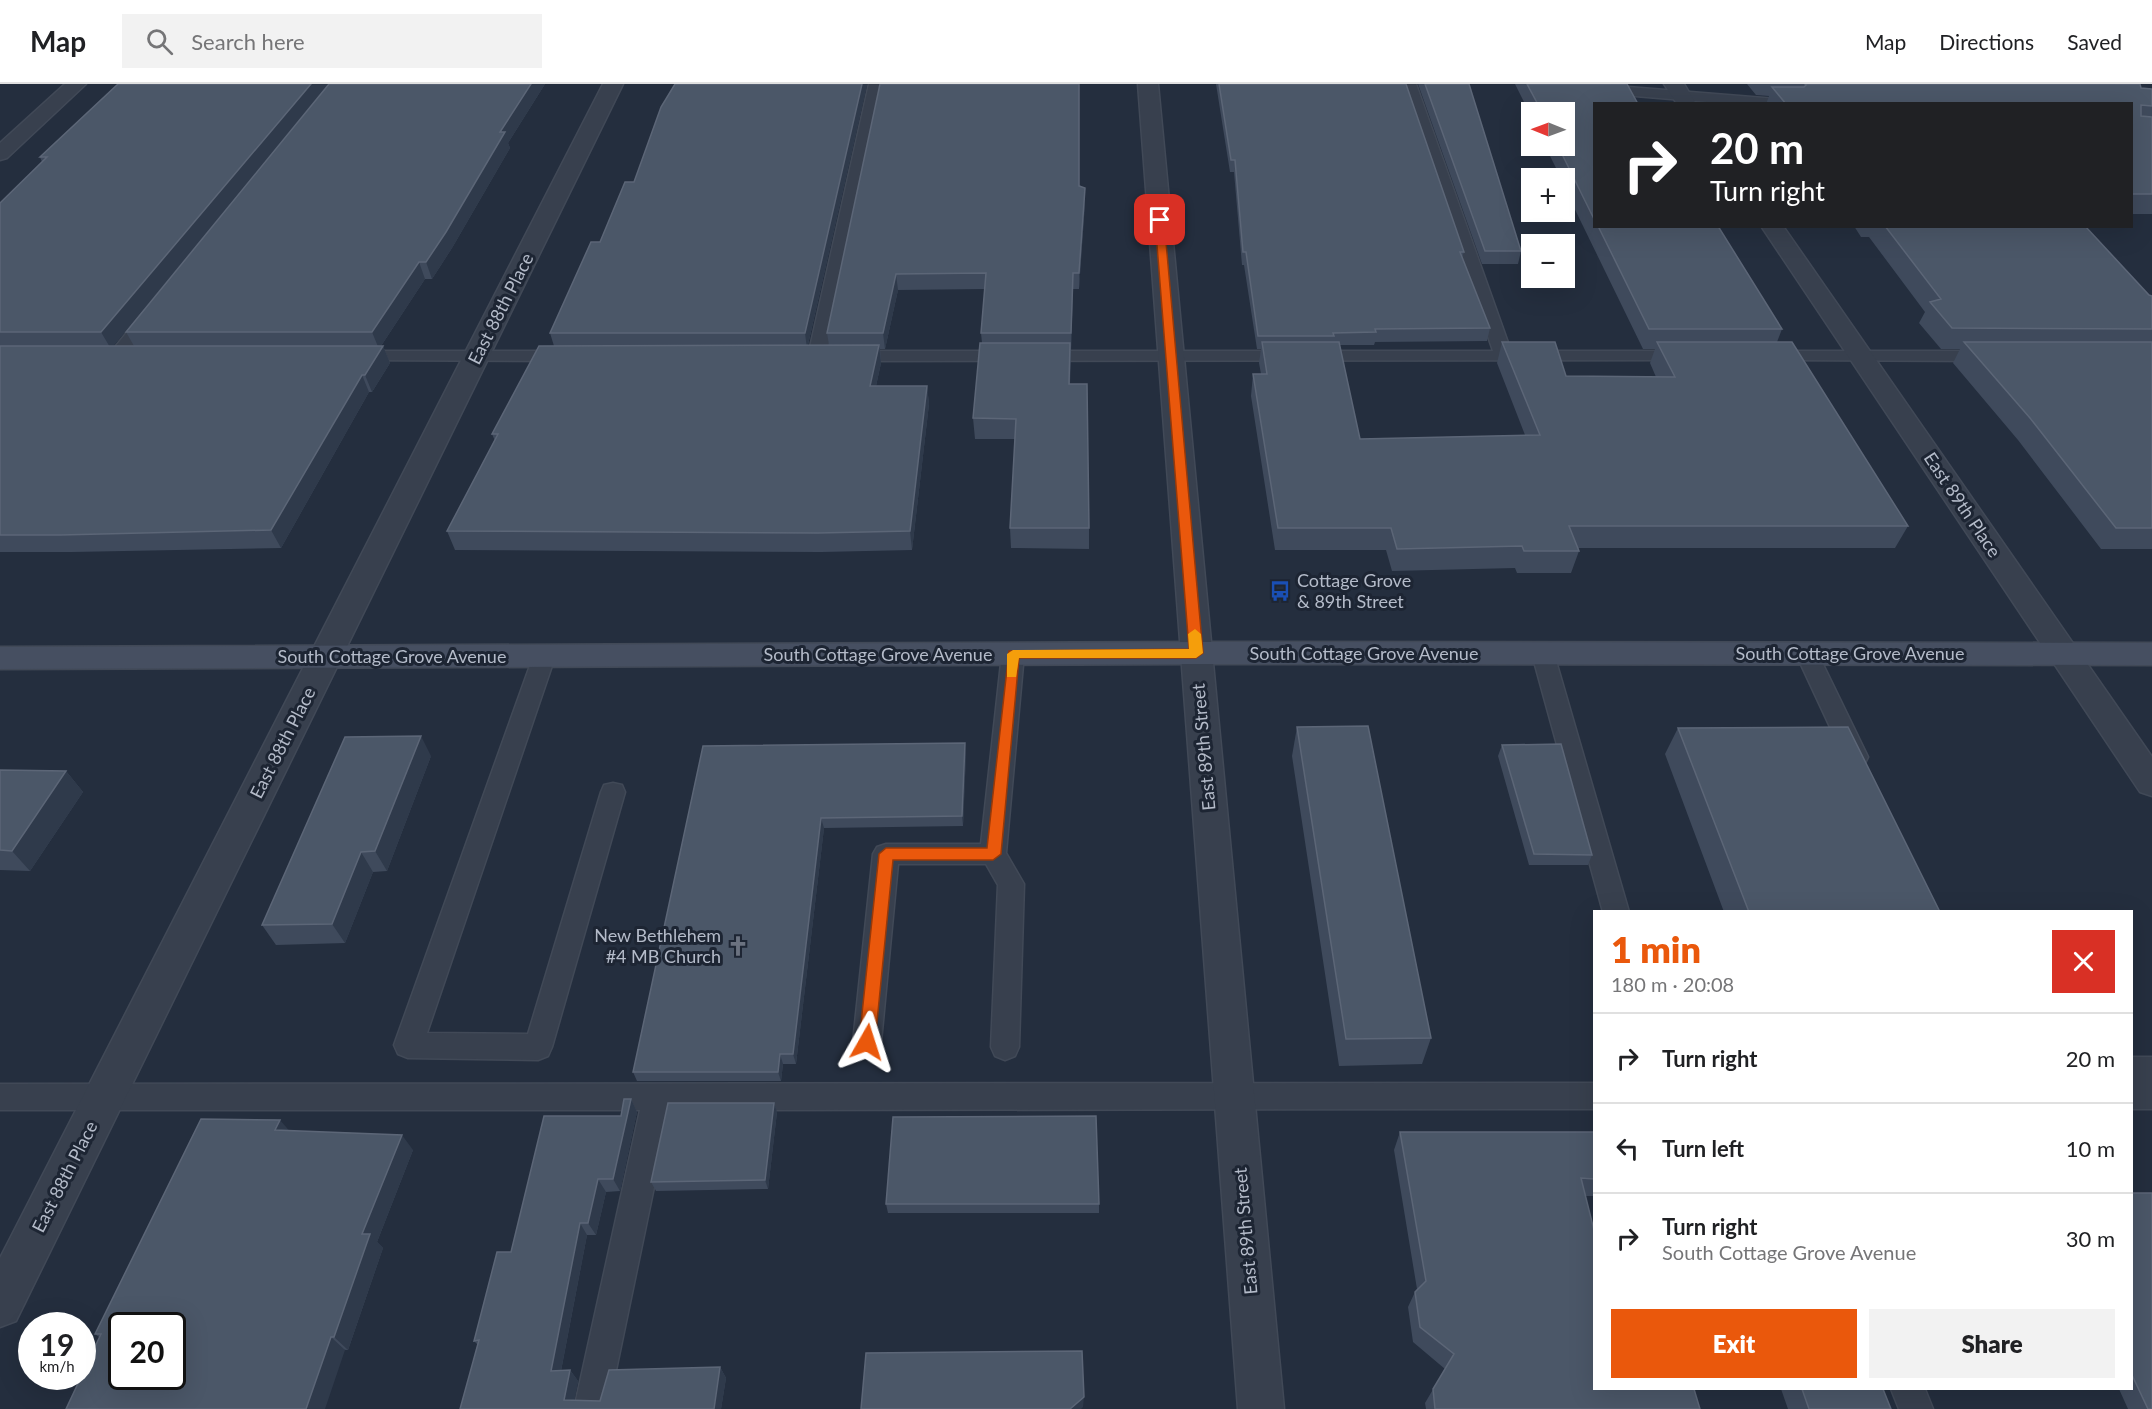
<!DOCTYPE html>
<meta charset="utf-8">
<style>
:root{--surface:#fff;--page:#f2f2f2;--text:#202124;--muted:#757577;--line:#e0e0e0;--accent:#ea580c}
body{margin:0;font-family:Lato,sans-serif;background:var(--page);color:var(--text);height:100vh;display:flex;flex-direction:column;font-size:22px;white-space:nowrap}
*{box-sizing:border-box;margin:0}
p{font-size:20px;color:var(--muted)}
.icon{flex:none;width:33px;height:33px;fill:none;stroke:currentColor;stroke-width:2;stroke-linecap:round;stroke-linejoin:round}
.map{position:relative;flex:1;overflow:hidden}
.details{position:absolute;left:1593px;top:826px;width:540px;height:480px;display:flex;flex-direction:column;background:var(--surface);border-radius:0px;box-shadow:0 6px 24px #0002}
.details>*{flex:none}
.top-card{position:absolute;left:1593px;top:18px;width:540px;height:126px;border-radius:0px;box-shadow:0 6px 24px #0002;background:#202124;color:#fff;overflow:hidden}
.needle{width:39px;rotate:271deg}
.tools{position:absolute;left:1521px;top:18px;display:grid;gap:12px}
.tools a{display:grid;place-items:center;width:54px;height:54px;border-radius:0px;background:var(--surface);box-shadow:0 6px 24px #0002;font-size:30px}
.speed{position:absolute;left:18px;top:1228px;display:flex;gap:12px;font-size:30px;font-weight:700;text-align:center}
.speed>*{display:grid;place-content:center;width:78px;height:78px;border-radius:50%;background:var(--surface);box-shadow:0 6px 24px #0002;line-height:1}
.speed small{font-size:15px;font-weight:400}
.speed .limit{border:3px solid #111;border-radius:9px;background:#fff;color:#111}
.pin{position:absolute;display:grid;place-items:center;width:51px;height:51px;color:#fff;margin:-26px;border-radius:12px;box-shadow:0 3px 9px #0006}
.me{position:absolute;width:66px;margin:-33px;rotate:6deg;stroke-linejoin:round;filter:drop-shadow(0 0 4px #0008)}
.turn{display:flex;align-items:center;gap:21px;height:126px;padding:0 18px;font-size:27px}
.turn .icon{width:78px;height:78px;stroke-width:2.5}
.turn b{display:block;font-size:42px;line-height:51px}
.round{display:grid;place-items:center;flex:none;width:63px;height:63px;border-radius:0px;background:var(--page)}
.headline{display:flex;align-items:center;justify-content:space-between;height:102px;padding:0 18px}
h1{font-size:36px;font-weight:800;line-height:45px;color:var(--accent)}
.primary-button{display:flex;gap:12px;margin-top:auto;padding:12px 18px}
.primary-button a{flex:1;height:69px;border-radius:0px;background:var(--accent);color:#fff;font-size:24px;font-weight:800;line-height:69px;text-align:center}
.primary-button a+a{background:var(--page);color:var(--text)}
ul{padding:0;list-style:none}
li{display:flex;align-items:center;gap:18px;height:90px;padding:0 18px;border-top:2px solid var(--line)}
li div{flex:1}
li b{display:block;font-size:22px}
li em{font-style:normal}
header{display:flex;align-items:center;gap:36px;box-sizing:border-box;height:84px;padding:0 30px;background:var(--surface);border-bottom:2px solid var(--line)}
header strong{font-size:28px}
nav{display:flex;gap:33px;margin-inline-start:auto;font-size:21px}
.search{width:420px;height:54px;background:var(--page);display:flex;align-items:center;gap:15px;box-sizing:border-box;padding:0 21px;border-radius:0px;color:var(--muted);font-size:22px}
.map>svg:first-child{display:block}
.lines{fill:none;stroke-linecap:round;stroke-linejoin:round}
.lane-casing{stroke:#414957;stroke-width:3}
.street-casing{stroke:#414957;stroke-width:3}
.secondary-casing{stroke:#414957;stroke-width:3}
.lane{fill:#38404e;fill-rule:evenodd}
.street{fill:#38404e;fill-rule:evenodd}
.secondary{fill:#464f61;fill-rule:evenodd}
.wall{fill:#3f4a5c;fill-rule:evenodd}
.shaded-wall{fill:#2f3a4b}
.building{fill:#4b5768;stroke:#5c6677;stroke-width:1.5;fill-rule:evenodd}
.route{fill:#ea580c;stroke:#983908;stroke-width:1.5}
.slow{fill:#f59e0b}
.labels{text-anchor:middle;stroke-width:6;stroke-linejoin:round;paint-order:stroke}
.street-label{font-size:18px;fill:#b4bbc9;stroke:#1d2533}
.poi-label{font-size:18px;fill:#b4bbc9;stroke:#1d2533;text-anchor:start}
</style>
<header>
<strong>Map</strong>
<div class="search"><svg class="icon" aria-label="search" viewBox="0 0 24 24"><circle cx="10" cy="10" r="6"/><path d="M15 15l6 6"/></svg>Search here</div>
<nav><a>Map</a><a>Directions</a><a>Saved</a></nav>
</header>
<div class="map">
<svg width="2152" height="1325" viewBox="0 0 2152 1325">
<rect width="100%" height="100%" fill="#242e3e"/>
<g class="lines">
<g class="lane-casing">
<path id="lane" d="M869,0h14l-57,272 -9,5 -9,-5z
M1402,0h14l95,267h174l6,1 3,4 -3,4 -842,1 -9,-5 9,-5h644z
M1532,0h59l199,16 7,4h-66l-192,-16z
M151,225l6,1 3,4 -3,4 -34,42h-12l-3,-4 3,-4 34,-42z
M354,267h212l9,5 -9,5 -218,-1 -3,-4 3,-4z
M1767,267h221l9,5 -9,5 -227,-1 -3,-4 3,-4z
M1013,562l8,2 3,6 -18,199 18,31 -5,163 -4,9 -10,4 -10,-4 -4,-9 7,-162 -12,-21h-88l-17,178 -4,9 -10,4 -10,-4 -4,-9 20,-188 4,-7 9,-3h95l21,-190 3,-6z
M1543,562l8,2 3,6 75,258h-26l-71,-258 3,-6z
M1807,562l8,2 3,6 50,103 -3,6 -9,3 -9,-3 -3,-6 -48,-103 3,-6z
M544,565l8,2 3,6 -128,376 101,1 73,-242 3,-7 9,-2 9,2 3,7 -73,255 -4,9 -10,4 -130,-2 -10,-4 -4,-9 139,-388 3,-6z
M2132,973h20v52h-20z
M1594,999v26l-924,1 -62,299h-34l66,-299h-640v-26z
M1891,1305h34l8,20h-34z"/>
</g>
<g class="street-casing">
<path id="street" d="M65,0h21l-79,74 -7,2v-17z
M603,0h20l-607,1237 -16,6v-69z
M1138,0h20l126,1325h-46z
M1664,0h20l12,20h-19z
M1761,142h22l369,531v39l-12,-4z"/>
</g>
<g class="secondary-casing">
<path id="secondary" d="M1196,558l956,1v22l-956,-1 -1196,5v-22z"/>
</g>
<use href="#lane" class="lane"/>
<use href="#street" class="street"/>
<use href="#secondary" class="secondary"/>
</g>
<path class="wall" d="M118,0h427l-37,59 2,5 -58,100 -20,31h-7l-44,67h2l7,17 -18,29h-3l-88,156 -209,4h-72v-349l42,-41 -2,-5zM315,17l-189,231 8,14h-21z
M675,0h192l-59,261h21l-2,-12 53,-249 205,104v15l-6,86h-6l-3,95 19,144v21l-78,-1 -1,-20 5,-89h-40l-2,-21 9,-75 -1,-10 4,-44 -87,1 -13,59h-5l1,14 -5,23h51l2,18 -17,146 -91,2 -366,-2 -8,-19 48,-90 -3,-7 62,-88 -4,-13 84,-151z
M1216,0h190l58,168 -2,6 28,70 -3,13 -112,1 -1,3h-35l21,94 165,-4 -28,-72 5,-21 64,34 90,1 -6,-14 5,-14h-12l-79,-162v-9h-3l-16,-32h19v-34h-32v6l-17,-34h112l-33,20v122h124l64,103 -5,13 131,184 -13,22h-317l1,3 -8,22h-54l-2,-5 -123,3 -6,-21h-111l-24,-154 2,-22h8l-2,-11 2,-14h-4l-13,-84h-2l-8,-93h-4z
M1418,0h51l52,167 -3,13h-36z
M1747,0h393l1,4 11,1v125h-20v-110h-366l3,-8 -13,-1z
M1854,142h231l64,69 3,1v253h-51l-83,-109 -65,-77 7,-14h-19l-22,-26 6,-11 -56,-75h-8z
M1297,643l134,311 -9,26 -83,2 -47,-310z
M1678,644l262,184h-216l-59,-158z
M1502,661l90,110 -4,10h-59l-31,-109z
M703,662l263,7 -3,73 -139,2 -28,236h-13l-2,17h-144l-4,-9z
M431,672l-44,115 -14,1 -28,71 -69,2 -14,-20z
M0,686l66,1 17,21 -53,79 -30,-1z
M631,1015l6,13 -17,79 -14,1 -10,43h-9l-26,136 9,-1 8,11 -4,19 26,1 120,-34 6,11 -5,31h-261l18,-64 -4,-4 37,-89 110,-136z
M774,1019l3,9 -9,77 -112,2 -5,-9z
M289,1046l124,20 -36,92 6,6 -35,102 -249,-13 -4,-3z
M1400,1048h194v64h-8l8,193 106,20h-274l-1,-6 20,-34 -32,-27 -5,-35 7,-15 2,-3 -23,-139z
M2132,1109l20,216h-24l-9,-20h13z
M886,1120h213v9h-211z
M1781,1305h102l8,20h-103z"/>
<path class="shaded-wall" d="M311,0h18l-218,265 -10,-17z
M531,0h14l-37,59 2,5 -58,100 -20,31 -6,-17 74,-130z
M862,0h5l-60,265 -2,-16z
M1085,104v15l-6,86v-16z
M419,178l6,17 -46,70 -7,-17z
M1073,189v16l-2,60v-16z
M896,190l2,16 -13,59 -2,-16z
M879,261l2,18 -9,41 -2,-18z
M383,262l7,17 -18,29 -7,-17z
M362,291l7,17 -88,156 -10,-18z
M927,302l2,18 -17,146 -2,-19z
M421,652l10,20 -44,115 -12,-20z
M965,659l1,10 -3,73 -1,-10z
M66,687l17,21 -53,79 -18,-20z
M821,734l3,10 -28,236 -3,-10z
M361,768l12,20 -28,71 -13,-19z
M780,970l3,10 -2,17 -3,-9z
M631,1015l6,13 -17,79 -7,-12z
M774,1019l3,9 -9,77 -3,-9z
M280,1036l13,15 -18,-5z
M402,1051l11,15 -36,92 6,6 -35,102 -14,-13 28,-103z
M598,1095l8,13 -10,43 -8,-12z
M580,1139l7,12 -28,146 -8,-10z
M331,1253l14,13 -20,59h-19z
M720,1283l6,11 -5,31h-7z
M570,1286l8,11 -5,28 -9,-9z
M1084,1313l-1,10 -2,2h-11z"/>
<path class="building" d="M118,0h193l-210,248h-101v-129l47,-46h-7z
M329,0h202l-31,48h5l-59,100 -20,30h-7l-47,70h-246z
M675,0h187l-57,249h-255l41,-91h9l25,-60h9l27,-75z
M880,0h199v102l6,2 -6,85h-6l-2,60h-90l5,-60 -90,1 -13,59h-56z
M1219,0h187l58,168h-4l30,76 -115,1 1,3 -43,1 1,3h-76l-12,-84h-3l-8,-92h-4z
M1425,0h44l52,167h-36z
M1527,0h100l11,20h-44v115l-36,-73h6v-34h-22z
M1805,0h335l1,4 11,1v17l-11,-1v11l11,1v77h-20v-90h-346l-14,-17h32l2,-2z
M1598,142h120l64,103h-133z
M1885,142h200l64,69 3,1v33l-200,-1 -22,-26 11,-3z
M1262,258h77l21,97 180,-4 -38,-93h53l11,34 109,1 -18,-35h135l116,184h-339l10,25h-55l-2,-5 -125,3 -6,-21h-113l-25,-154h14z
M1964,258h188v186h-36l-86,-110z
M980,259h90l-1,41h18l2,144h-79l6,-109 -43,-1z
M879,261l-9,41h57l-17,145 -92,2 -371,-2 51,-97h-6l47,-88z
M0,262h383l-18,29h-3l-91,155 -211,5h-60z
M1368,642l63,312 -85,1 -49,-312z
M1848,643l92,185h-191l-71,-184z
M421,652l-46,115 -14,1 -29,72 -70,1 83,-188z
M965,659l-3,73 -141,2 -28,236h-13l-2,18h-145l70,-326z
M1561,660l31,111 -58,-1 -32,-109z
M0,686l66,1 -54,80 -12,-1z
M624,1015h7l-18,80h-15l-10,44h-8l-29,148 19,-1 -6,30 36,1 9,-31 111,-3 -6,42h-254l19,-69 -5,1 23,-89h14l33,-136h77z
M668,1019h106l-9,77 -114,2z
M1096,1032l3,88h-213l7,-87z
M201,1035l79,1 -5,10 127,5 -40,99h8l-36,103h-3l-25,72h-240l15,-32h1v-3l19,-40h-6zM122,1242h50v51h-50z
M1400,1048h194v47l-13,-1 13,52v159h100l6,20h-265l-2,-20 21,-35 -34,-27 -5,-35 11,-11z
M2132,1109h20v216h-4l-16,-34z
M1082,1267l2,46 -14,12h-209l5,-56z
M1802,1305h81l8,20h-82z"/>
<path class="route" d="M1160,133l4,3 39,433 -7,5h-177l-18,196 -8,6h-100l-18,182 -3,5 -5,2 -6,-2 -2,-5 20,-188 7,-6h101l22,-197 180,-2 -34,-429z"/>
<path class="slow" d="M1195,545l6,5 2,19 -7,5h-177l-3,19h-9v-23l6,-4 176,-1 -1,-15z"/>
<defs>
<g id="bus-bare" transform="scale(1.62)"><path d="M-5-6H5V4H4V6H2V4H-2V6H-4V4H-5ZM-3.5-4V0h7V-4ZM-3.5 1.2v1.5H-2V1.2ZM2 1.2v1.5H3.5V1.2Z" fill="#1a4fb4" stroke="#1d2533" stroke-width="2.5" paint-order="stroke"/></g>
<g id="church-bare" transform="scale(1.62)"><path d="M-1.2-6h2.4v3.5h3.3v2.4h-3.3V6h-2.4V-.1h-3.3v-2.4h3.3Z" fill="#6b7280" stroke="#1d2533" stroke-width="2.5" paint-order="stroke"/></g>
</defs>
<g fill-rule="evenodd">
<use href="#bus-bare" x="1280" y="507"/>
<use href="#church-bare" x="738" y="862"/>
</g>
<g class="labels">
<g class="street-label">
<text transform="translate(501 225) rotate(-63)" y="6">East 88th Place</text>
<text transform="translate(1962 421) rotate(56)" y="6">East 89th Place</text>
<text x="1364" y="576">South Cottage Grove Avenue</text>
<text x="1850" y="576">South Cottage Grove Avenue</text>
<text x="878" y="577">South Cottage Grove Avenue</text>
<text x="392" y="579">South Cottage Grove Avenue</text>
<text transform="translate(283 659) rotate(-63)" y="6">East 88th Place</text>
<text transform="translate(1204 663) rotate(-95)" y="6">East 89th Street</text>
<text transform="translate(65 1093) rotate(-63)" y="6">East 88th Place</text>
<text transform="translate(1246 1147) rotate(-95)" y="6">East 89th Street</text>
</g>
<g class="poi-label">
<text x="1297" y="503">Cottage Grove<tspan x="1297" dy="21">&amp; 89th Street</tspan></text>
<text x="721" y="858" text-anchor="end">New Bethlehem<tspan x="721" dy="21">#4 MB Church</tspan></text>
</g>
</g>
</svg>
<div class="tools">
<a><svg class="needle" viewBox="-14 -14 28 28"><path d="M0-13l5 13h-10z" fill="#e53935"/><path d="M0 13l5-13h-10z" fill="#757577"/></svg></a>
<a>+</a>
<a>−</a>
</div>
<div class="speed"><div>19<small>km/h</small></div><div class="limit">20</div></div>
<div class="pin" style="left:1160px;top:136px;background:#d93025"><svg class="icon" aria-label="arrive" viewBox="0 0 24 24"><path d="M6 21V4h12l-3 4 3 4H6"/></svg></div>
<svg class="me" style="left:867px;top:958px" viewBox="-20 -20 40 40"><path d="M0-17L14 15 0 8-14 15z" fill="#ea580c" stroke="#fff" stroke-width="4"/></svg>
<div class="top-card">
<div class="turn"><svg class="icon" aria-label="right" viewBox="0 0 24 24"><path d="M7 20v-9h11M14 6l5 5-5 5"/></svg><div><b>20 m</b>Turn right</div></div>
</div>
<section class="details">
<div class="headline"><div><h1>1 min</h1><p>180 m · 20:08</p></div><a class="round" style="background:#d93025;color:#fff"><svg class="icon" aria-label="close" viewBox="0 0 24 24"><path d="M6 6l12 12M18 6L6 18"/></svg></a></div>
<ul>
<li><svg class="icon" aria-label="right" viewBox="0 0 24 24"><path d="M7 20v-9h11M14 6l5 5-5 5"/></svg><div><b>Turn right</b></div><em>20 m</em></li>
<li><svg class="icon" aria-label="left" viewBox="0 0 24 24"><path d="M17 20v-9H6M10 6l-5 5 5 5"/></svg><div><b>Turn left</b></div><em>10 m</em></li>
<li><svg class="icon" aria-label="right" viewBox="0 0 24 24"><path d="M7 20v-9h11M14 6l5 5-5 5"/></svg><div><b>Turn right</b><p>South Cottage Grove Avenue</p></div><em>30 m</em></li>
</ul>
<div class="primary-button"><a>Exit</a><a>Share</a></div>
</section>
</div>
